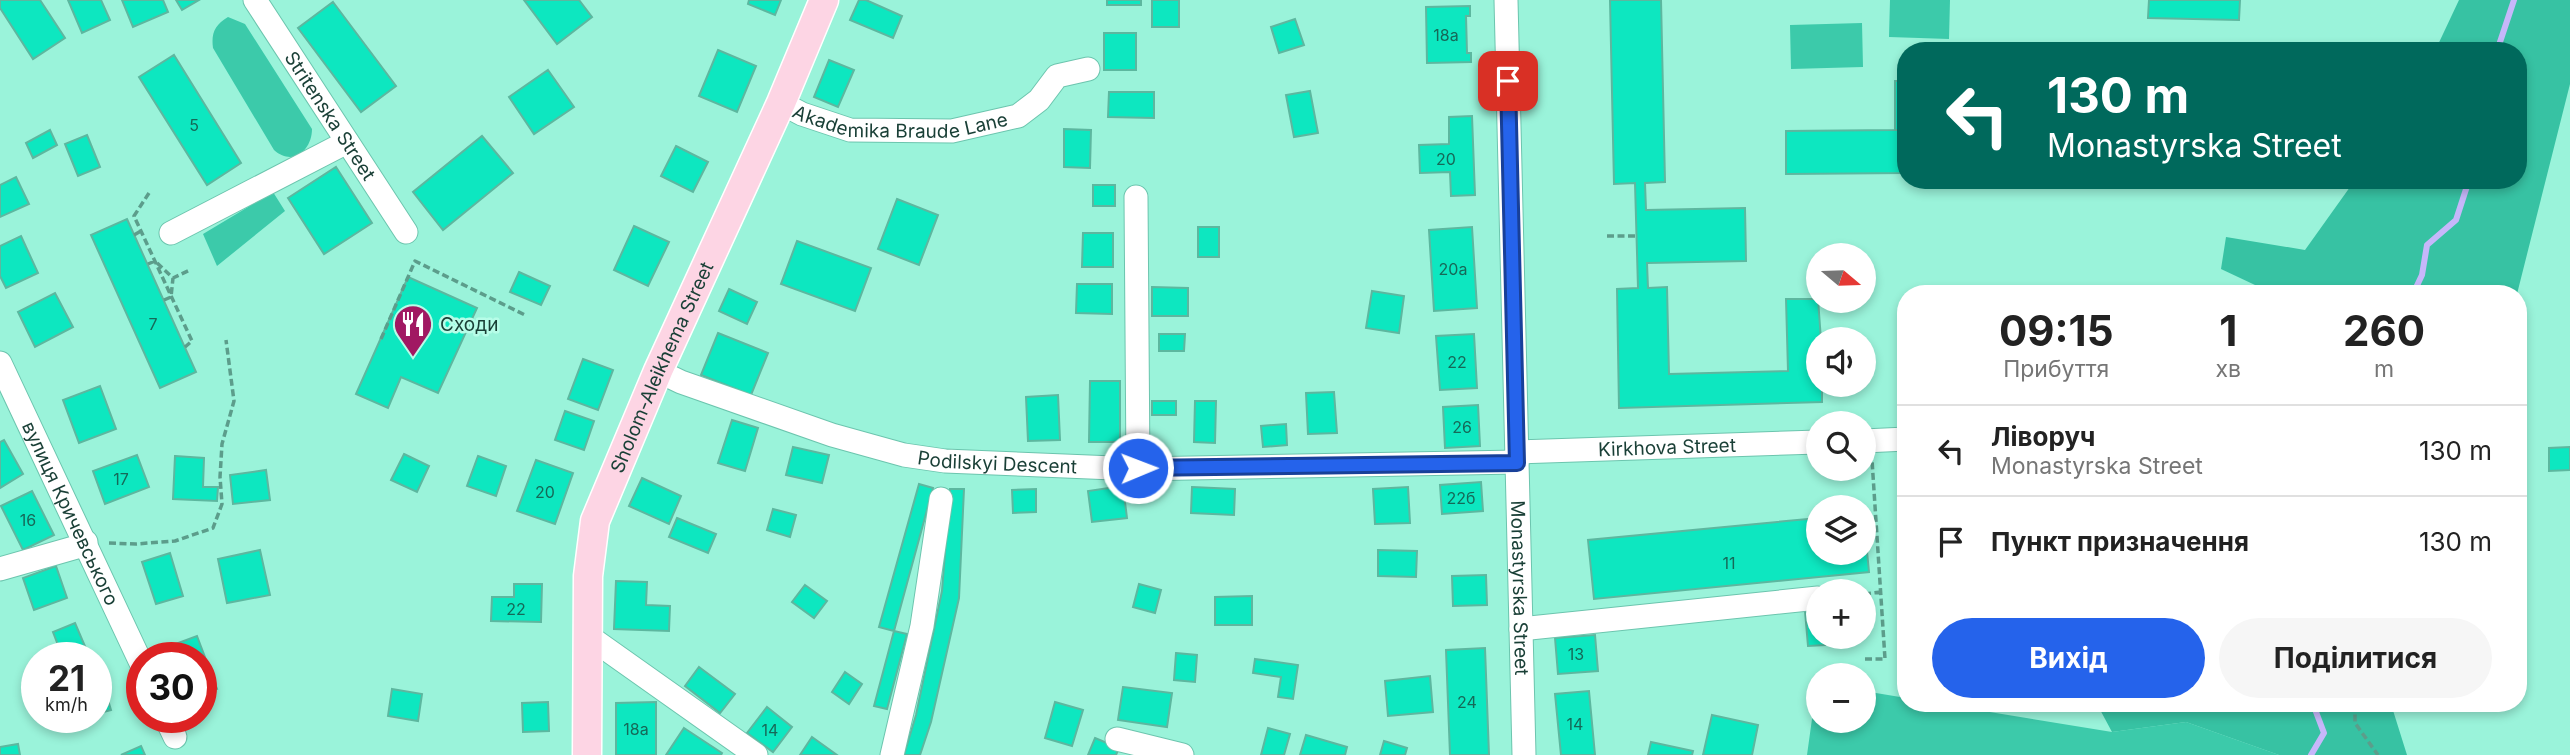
<!DOCTYPE html>
<html lang="uk">
<meta charset="utf-8">
<style>
:root{--surface:#fff;--page:#f6f6f6;--text:#222;--muted:#767676;--line:#e0e0e0;--accent:#2563eb}
body{margin:0;font-family:Inter,sans-serif;background:var(--page);color:var(--text);height:100vh;display:flex;flex-direction:column;font-size:26px;white-space:nowrap}
*{box-sizing:border-box;margin:0}
p{font-size:23px;color:var(--muted)}
.icon{flex:none;width:38px;height:38px;fill:none;stroke:currentColor;stroke-width:2;stroke-linecap:round;stroke-linejoin:round}
.map{position:relative;flex:1;overflow:hidden}
.sheet{position:absolute;left:1897px;top:285px;width:630px;height:427px;display:flex;flex-direction:column;background:var(--surface);border-radius:28px;box-shadow:0 4px 10px #0003}
.sheet>*{flex:none}
.top-card{position:absolute;left:1897px;top:42px;width:630px;height:147px;border-radius:28px;box-shadow:0 4px 10px #0003;background:#00695c;color:#fff;overflow:hidden}
.needle{width:46px;rotate:109deg}
.buttons{position:absolute;left:1806px;top:243px;display:grid;gap:14px}
.buttons a{display:grid;place-items:center;width:70px;height:70px;border-radius:50%;background:var(--surface);box-shadow:0 4px 10px #0003;font-size:35px}
.speed{position:absolute;left:21px;top:642px;display:flex;gap:14px;font-size:35px;font-weight:700;text-align:center}
.speed>*{display:grid;place-content:center;width:91px;height:91px;border-radius:50%;background:var(--surface);box-shadow:0 4px 10px #0003;line-height:1}
.speed small{font-size:18px;font-weight:400}
.speed .limit{border:10px solid #d22;background:#fff;color:#111}
.pin{position:absolute;display:grid;place-items:center;width:60px;height:60px;color:#fff;margin:-30px;border-radius:14px;box-shadow:0 4px 10px #0006}
.me{position:absolute;width:77px;margin:-38px;rotate:89deg;stroke-linejoin:round;filter:drop-shadow(0 0 5px #0008)}
.turn{display:flex;align-items:center;gap:24px;height:147px;padding:0 35px;font-size:32px}
.turn .icon{width:91px;height:91px;stroke-width:2.5}
.turn b{display:block;font-size:49px;line-height:60px}
.eta{display:flex;justify-content:space-evenly;align-items:center;height:119px;text-align:center}
.eta b{font-size:42px;font-weight:700;line-height:49px}
.action{display:flex;gap:14px;margin-top:auto;padding:14px 35px}
.action a{flex:1;height:80px;border-radius:42px;background:var(--accent);color:#fff;font-size:28px;font-weight:700;line-height:80px;text-align:center}
.action a+a{background:var(--page);color:var(--text)}
ul{padding:0;list-style:none}
li{display:flex;align-items:center;gap:21px;height:91px;padding:0 35px;border-top:2px solid var(--line)}
li div{flex:1}
li b{display:block;font-size:26px}
li em{font-style:normal}
.map>svg:first-child{display:block}
.green{fill:#3ccaaa}
.forest{fill:#37c2a3}
.lines{fill:none;stroke-linecap:round;stroke-linejoin:round}
.stream{stroke:#c6b7fa;stroke-width:6}
.building{fill:#0de7c0;stroke:#5db79f;stroke-width:2}
.minor-casing{stroke:#6cc5ae;stroke-width:25}
.major-casing{stroke:#fff;stroke-width:31}
.path{stroke:#5c9d8b;stroke-width:3.5;stroke-dasharray:7 3.5;stroke-linecap:butt}
.minor{stroke:#fff;stroke-width:23}
.major{stroke:#fdd5e4;stroke-width:28}
.route-casing{stroke:#184099;stroke-width:18}
.route{stroke:#2563eb;stroke-width:12}
.labels{text-anchor:middle;stroke-width:5;stroke-linejoin:round;paint-order:stroke}
.number-label{font-size:16px;fill:#166958}
.street-label{font-size:19px;fill:#193f36;stroke:#b7fde8}
.poi-label{font-size:19px;fill:#193f36;stroke:#b7fde8;text-anchor:start}
</style>
<div class="map">
<svg width="2570" height="755" viewBox="0 0 2570 755">
<rect width="100%" height="100%" fill="#9af3da"/>
<path class="green" d="M1890,0h60l-1,39 -60,-2z
M228,17l17,7 67,105c0,21 -19,38 -38,21l-61,-102c-2,-15 2,-23 15,-31z
M1862,23l1,44 -72,2 -1,-44z
M273,192l12,19 -68,55 -14,-32z
M1817,683l1,38h46v-30l42,7v6h35l171,28 74,-10 93,33h-472z"/>
<path class="forest" d="M2459,0h111v84l-53,210h-263l1,-9 -34,-16 5,-32 79,13 50,-70h163v-129h-83z
M2097,704h294l16,51h-128l-93,-33 -74,10z"/>
<g class="lines">
<path class="stream" d="M2497,51l17,-51
M2413,294l9,-19 5,-30 29,-25 13,-40
M2311,755l13,-22 -11,-29"/>
</g>
<path class="building" d="M0,0h40l25,38 -32,21 -33,-51z
M68,0h33l9,20 -28,13z
M122,0h41l5,12 -35,15z
M176,0h23l-17,10z
M524,0h55l13,17 -35,27z
M749,0h32l-6,15 -27,-11z
M859,0h7l36,16 -9,22 -43,-18z
M1107,0h34v5h-34z
M1152,0h27v27h-27z
M1610,0h51l4,182 -20,1 1,27 99,-2 1,53 -99,2 1,25 19,-1 2,87 119,-3 -2,-72h32l3,41h-3v45h4v17l-203,6 -2,-119 21,-1 -3,-105 -21,1z
M2149,0h91l-1,20 -91,-2z
M333,2l63,84 -35,26 -63,-84z
M1470,6v10h-4l1,37h4v9l-44,1 -1,-56z
M1295,19l9,26 -25,8 -8,-26z
M1104,33h32v37h-32z
M2257,49v2h-103z
M718,50l38,16 -19,46 -38,-16z
M174,55l67,108 -34,22 -68,-108z
M829,60l25,10 -16,37 -24,-10z
M1903,67h3v63h-11v-49h8z
M548,70l26,37 -40,27 -25,-37z
M1310,91l8,42 -24,4 -8,-42z
M1109,92h45v26l-46,-1z
M1472,116l3,79 -24,1 -1,-24 -30,1 -1,-28 30,-1v-27z
M1064,129l27,1 -1,38 -26,-1z
M50,130l7,15 -24,13 -7,-15z
M1895,130h11v43l-120,1v-43z
M87,135l13,32 -22,9 -13,-32z
M482,136l31,37 -70,57 -30,-38z
M676,146l32,16 -15,30 -32,-16z
M336,167l36,56 -48,31 -36,-56z
M16,177l13,27 -29,13v-32z
M1093,185h22v21h-22z
M897,199l41,16 -19,50 -41,-16z
M127,219l69,153 -36,16 -69,-153z
M634,226l35,16 -21,44 -34,-16z
M1198,227h21v30h-21z
M1472,227l5,81 -43,3 -5,-81z
M1083,233h30v34h-31z
M21,236l17,37 -32,15 -6,-12v-30z
M797,241l74,27 -16,43 -74,-27z
M519,272l31,14 -9,19 -31,-13z
M408,277l69,31 -39,85 -37,-16 -13,31 -32,-14z
M1077,284h35v30l-36,-1z
M1152,287l36,1v28h-36z
M729,289l28,13 -10,22 -28,-13z
M1372,291l32,5 -5,37 -33,-5z
M55,293l18,34 -38,20 -17,-35z
M718,333l50,20 -17,42 -50,-20z
M1159,334h26l-1,17h-25z
M1474,334l3,54 -37,2 -4,-54z
M583,359l30,11 -15,40 -30,-11z
M1090,381h30v61h-31z
M100,386l16,43 -37,14 -16,-43z
M1334,392l3,41 -29,1 -2,-41z
M1058,395l2,45 -32,1 -2,-44z
M1152,401h24v14h-24z
M1195,401h21l-1,42 -21,-1z
M1478,405l2,41 -35,2 -2,-41z
M565,411l29,10 -10,29 -29,-10z
M732,420l26,8 -13,43 -27,-8z
M1286,424l1,21 -24,2 -2,-21z
M4,440l19,34 -23,14v-46z
M793,447l36,8 -7,28 -36,-8z
M2570,447v23l-21,1v-23z
M404,454l25,12 -12,26 -26,-12z
M137,455l12,32 -44,17 -12,-33z
M175,456l29,2 -1,29h15l-1,14 -44,-2z
M478,456l28,10 -10,30 -29,-10z
M536,460l37,13 -18,51 -38,-13z
M266,470l4,30 -37,4 -3,-29z
M642,478l39,18 -12,28 -40,-18z
M1481,482l2,29 -41,3 -2,-29z
M919,484l14,4 -39,143 -15,-4z
M1123,486l4,32 -35,4 -4,-31z
M1192,487l43,2 -1,26 -43,-2z
M1408,487l2,36 -35,1 -2,-35z
M950,489h14l-5,109 -28,124 -11,33h-16l12,-40 26,-124z
M1036,489v23l-23,1 -1,-23z
M32,491l22,44 -31,15 -22,-44z
M773,509l23,6 -6,22 -23,-7z
M677,518l39,16 -8,19 -39,-16z
M1818,518v35h46v-33l5,52 -275,27 -6,-59z
M260,550l10,45 -43,8 -9,-44z
M1378,550l39,1 -1,26 -38,-1z
M170,553l13,43 -27,8 -14,-42z
M56,566l11,32 -33,12 -11,-32z
M1486,575l1,30 -34,1 -1,-30z
M616,581l31,1 -1,23 24,1 -1,25 -55,-2z
M514,584h28l-1,38 -50,-1 1,-24h22z
M1139,584l22,6 -6,23 -22,-6z
M805,585l22,16 -13,17 -22,-16z
M1252,596v29h-37v-28z
M1818,610v27h6l1,8 -17,1 -3,-35z
M75,623l15,35h-27l-10,-26z
M894,631l13,3 -20,75 -13,-3z
M1595,635l3,36 -40,3 -3,-36z
M197,636l20,53 -16,6v-37h-39l-3,-8z
M1485,648l4,107h-39l-4,-105z
M1176,653l21,2 -2,27 -21,-2z
M1255,659l43,6 -5,34 -15,-2 3,-20 -28,-4z
M699,667l36,27 -15,19 -35,-27z
M845,672l17,12 -13,20 -17,-12z
M1430,676l3,36 -45,4 -3,-35z
M102,680l9,30 -15,4v-33z
M1123,687l49,6 -5,34 -49,-7z
M392,689l30,5 -4,27 -30,-5z
M1589,691l6,64h-34l-6,-61z
M548,702l1,29 -26,1 -1,-29z
M656,702v53h-40v-52z
M1055,702l28,8 -11,36 -27,-8z
M767,707l25,20 -19,25 -26,-19z
M1712,715l46,10 -6,30h-49z
M684,728l38,25 -1,2h-55z
M1268,728l22,6 -6,21h-23z
M1306,735l41,12 -2,8h-45z
M812,737l25,18h-37z
M1095,738l24,10 -3,7h-28z
M1384,741l23,7 -2,7h-25z
M1651,742l42,9 -1,4h-44z
M18,744l2,11h-20v-8z
M141,746l4,9h-24z"/>
<g class="lines">
<g class="minor-casing">
<g id="minor">
<path id="s1" d="M255,0l151,232"/>
<path id="s2" d="M1506,0l18,755"/>
<path id="s3" d="M781,103l21,11 48,16 102,1 66,-15 21,-16 18,-24 31,-7"/>
<path d="M1136,197l2,272"/>
<path d="M171,233l176,-91"/>
<path id="s4" d="M0,363l142,302"/>
<path id="s5" d="M658,371l23,11 151,53 72,20 41,6 193,8 379,-7"/>
<path d="M1864,441l42,-2"/>
<path id="s6" d="M1517,452l301,-10"/>
<path d="M0,569l77,-22 9,-5"/>
<path d="M1521,629l297,-31"/>
<path d="M588,636l168,119"/>
<path d="M166,718l9,19"/>
<path d="M1117,739l65,16"/>
<path d="M892,755l30,-129 19,-127"/>
</g>
</g>
<g class="major-casing">
<g id="major">
<path id="s7" d="M587,755l1,-179 7,-55 63,-150 123,-268 43,-103"/>
</g>
</g>
<path class="path" d="M149,193l-15,23 58,125 -7,6
M134,235l7,-4
M1607,236h30
M148,264l7,-3 18,17 17,-8
M164,300l7,-3 2,-19
M381,339l34,-78 110,54
M109,543l27,1 39,-3 38,-13 9,-24 -2,-27 2,-33 12,-43 -8,-61
M1864,594l17,-2
M1865,659h20l-13,-199
M2355,704v19l23,32"/>
<use href="#minor" class="minor"/>
<use href="#major" class="major"/>
</g>
<g class="lines">
<g class="route-casing">
<path id="route" d="M1138,468l379,-5 -9,-382"/>
</g>
<use href="#route" class="route"/>
</g>
<defs>
<g id="restaurant-pin" transform="scale(2.0125)"><path d="M0 17L-7.5 6A9.5 9.5 0 1 1 7.5 6Z" fill="#a11862" stroke="#b7fde8"/><path d="M-5-6h1v4h1v-4h1v4h1v-4h1v5L-1.5 .5V6h-2V.5L-5-1ZM5-6V6H3V1.5H1.5Q1.5-4 5-6Z" fill="#fff"/></g>
</defs>
<g fill-rule="evenodd">
<use href="#restaurant-pin" x="413" y="324"/>
</g>
<g class="labels">
<g class="number-label">
<text x="1446" y="41">18а</text>
<text x="194" y="131">5</text>
<text x="1446" y="165">20</text>
<text x="1453" y="275">20а</text>
<text x="153" y="330">7</text>
<text x="1457" y="368">22</text>
<text x="1462" y="433">26</text>
<text x="121" y="485">17</text>
<text x="545" y="498">20</text>
<text x="1461" y="504">22б</text>
<text x="28" y="526">16</text>
<text x="1729" y="569">11</text>
<text x="516" y="615">22</text>
<text x="1576" y="660">13</text>
<text x="1467" y="708">24</text>
<text x="1575" y="730">14</text>
<text x="636" y="735">18а</text>
<text x="770" y="736">14</text>
</g>
<g class="street-label">
<text dy="7" stroke="none"><textPath href="#s3" startOffset="124">Akademika Braude Lane</textPath></text>
<text dy="7" stroke="none"><textPath href="#s1" startOffset="138">Stritenska Street</textPath></text>
<text dy="7" stroke="none"><textPath href="#s7" startOffset="402">Sholom-Aleikhema Street</textPath></text>
<text dy="7" stroke="none"><textPath href="#s6" startOffset="150">Kirkhova Street</textPath></text>
<text dy="7" stroke="none"><textPath href="#s5" startOffset="354">Podilskyi Descent</textPath></text>
<text dy="7" stroke="none"><textPath href="#s4" startOffset="166">вулиця Кричевського</textPath></text>
<text dy="7" stroke="none"><textPath href="#s2" startOffset="588">Monastyrska Street</textPath></text>
</g>
<g class="poi-label">
<text x="440" y="331">Сходи</text>
</g>
</g>
</svg>
<div class="buttons">
<a><svg class="needle" viewBox="-14 -14 28 28"><path d="M0-13l5 13h-10z" fill="#e53935"/><path d="M0 13l5-13h-10z" fill="#767676"/></svg></a>
<a><svg class="icon" aria-label="sound" viewBox="0 0 24 24"><path d="M4 9h4l5-4v14l-5-4H4zM17 9q2 3 0 6"/></svg></a>
<a><svg class="icon" aria-label="search" viewBox="0 0 24 24"><circle cx="10" cy="10" r="6"/><path d="M15 15l6 6"/></svg></a>
<a><svg class="icon" aria-label="layers" viewBox="0 0 24 24"><path d="M12 4l9 5-9 5-9-5zM3 14l9 5 9-5"/></svg></a>
<a>+</a>
<a>−</a>
</div>
<div class="speed"><div>21<small>km/h</small></div><div class="limit">30</div></div>
<div class="pin" style="left:1508px;top:81px;background:#d93025"><svg class="icon" aria-label="arrive" viewBox="0 0 24 24"><path d="M6 21V4h12l-3 4 3 4H6"/></svg></div>
<svg class="me" style="left:1138px;top:468px" viewBox="-20 -20 40 40"><circle r="17" fill="#2563eb" stroke="#fff" stroke-width="3"/><path d="M0-11L8 9 0 5-8 9z" fill="#fff"/></svg>
<div class="top-card">
<div class="turn"><svg class="icon" aria-label="left" viewBox="0 0 24 24"><path d="M17 20v-9H6M10 6l-5 5 5 5"/></svg><div><b>130 m</b>Monastyrska Street</div></div>
</div>
<section class="sheet">
<div class="eta">
<div><b>09:15</b><p>Прибуття</p></div>
<div><b>1</b><p>хв</p></div>
<div><b>260</b><p>m</p></div>
</div>
<ul>
<li><svg class="icon" aria-label="left" viewBox="0 0 24 24"><path d="M17 20v-9H6M10 6l-5 5 5 5"/></svg><div><b>Ліворуч</b><p>Monastyrska Street</p></div><em>130 m</em></li>
<li><svg class="icon" aria-label="arrive" viewBox="0 0 24 24"><path d="M6 21V4h12l-3 4 3 4H6"/></svg><div><b>Пункт призначення</b></div><em>130 m</em></li>
</ul>
<div class="action"><a>Вихід</a><a>Поділитися</a></div>
</section>
</div>
